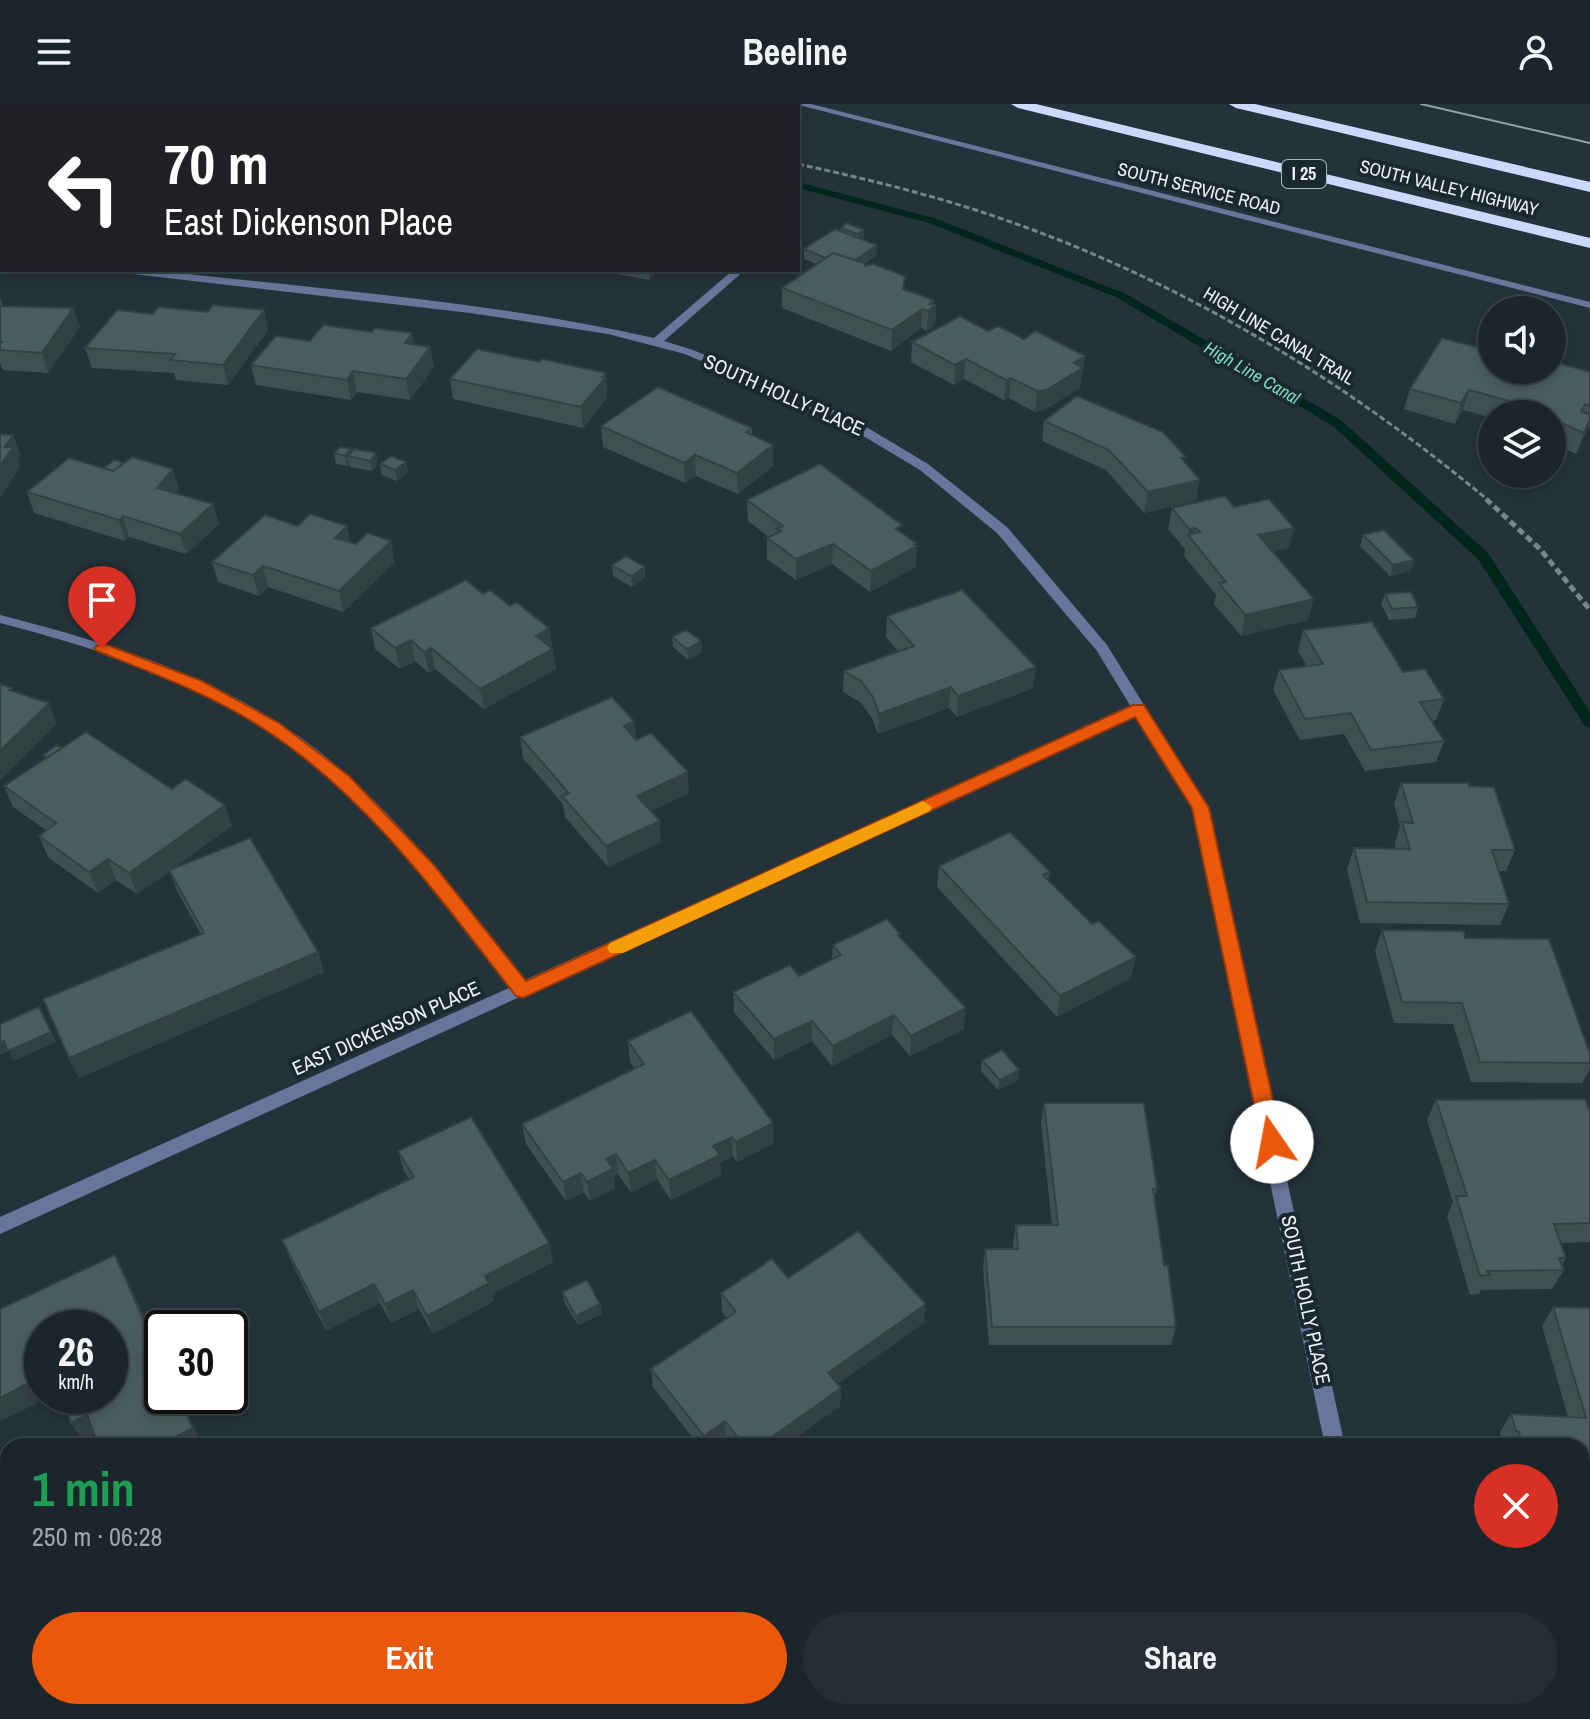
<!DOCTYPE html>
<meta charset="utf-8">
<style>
:root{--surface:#1b262c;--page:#242e34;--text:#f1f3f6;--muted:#a0a5a9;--line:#394348;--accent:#ea580c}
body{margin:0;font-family:"Archivo Narrow",sans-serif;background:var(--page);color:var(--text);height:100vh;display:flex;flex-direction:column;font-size:30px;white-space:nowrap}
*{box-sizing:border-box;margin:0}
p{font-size:26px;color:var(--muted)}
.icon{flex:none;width:44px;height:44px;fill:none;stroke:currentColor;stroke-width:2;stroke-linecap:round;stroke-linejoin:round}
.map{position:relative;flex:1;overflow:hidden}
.details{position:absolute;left:0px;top:1334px;width:1590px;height:282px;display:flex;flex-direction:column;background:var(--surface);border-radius:24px 24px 0 0;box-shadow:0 4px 12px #0003,0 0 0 2px var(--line)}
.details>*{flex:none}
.guide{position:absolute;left:0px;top:0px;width:800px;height:168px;box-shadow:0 4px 12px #0003,0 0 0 2px var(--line);background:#202124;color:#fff;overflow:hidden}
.fabs{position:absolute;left:1478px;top:192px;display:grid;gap:16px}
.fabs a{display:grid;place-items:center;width:88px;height:88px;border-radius:50%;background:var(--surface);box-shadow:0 4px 12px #0003,0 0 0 2px var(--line);font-size:40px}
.speed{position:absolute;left:24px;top:1206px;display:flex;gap:16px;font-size:40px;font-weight:700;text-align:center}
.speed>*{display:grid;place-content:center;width:104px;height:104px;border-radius:50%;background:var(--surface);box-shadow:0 4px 12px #0003,0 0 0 2px var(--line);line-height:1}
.speed small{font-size:20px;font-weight:400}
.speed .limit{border:4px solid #111;border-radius:12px;background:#fff;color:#111}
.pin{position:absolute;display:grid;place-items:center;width:68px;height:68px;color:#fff;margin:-82px -34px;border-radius:50% 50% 50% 0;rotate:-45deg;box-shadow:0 0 8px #0007}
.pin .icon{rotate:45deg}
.me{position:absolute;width:88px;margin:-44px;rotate:348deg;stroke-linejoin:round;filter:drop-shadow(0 0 6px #0008)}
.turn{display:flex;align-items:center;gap:28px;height:168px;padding:0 32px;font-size:36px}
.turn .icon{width:104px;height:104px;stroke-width:2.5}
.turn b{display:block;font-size:56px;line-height:68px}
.round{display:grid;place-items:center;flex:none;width:84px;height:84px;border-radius:42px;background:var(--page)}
.head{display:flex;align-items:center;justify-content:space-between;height:136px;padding:0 32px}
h1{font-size:48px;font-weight:700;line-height:60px;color:#1e9e55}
.cta{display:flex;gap:16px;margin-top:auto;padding:16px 32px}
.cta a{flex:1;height:92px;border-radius:48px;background:var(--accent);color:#fff;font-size:32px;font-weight:700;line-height:92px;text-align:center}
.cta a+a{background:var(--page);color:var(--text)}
header{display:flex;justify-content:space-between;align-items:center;height:104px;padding:0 32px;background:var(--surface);font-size:36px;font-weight:700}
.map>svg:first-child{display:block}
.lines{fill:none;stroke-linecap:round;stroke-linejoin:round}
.stream{fill:#01261b;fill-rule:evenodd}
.path-far1{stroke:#79848b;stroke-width:3;stroke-dasharray:6 3;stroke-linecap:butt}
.path{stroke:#79848b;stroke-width:5;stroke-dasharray:7 4;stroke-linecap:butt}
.minor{fill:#69769c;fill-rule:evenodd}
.tertiary{fill:#69769c;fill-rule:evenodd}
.motorway{fill:#ccd9ff;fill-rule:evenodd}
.tram{stroke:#96a1a8;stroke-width:2}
.wall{fill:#405051}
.shaded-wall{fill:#344142}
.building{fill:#4a5d5e;stroke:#344142;stroke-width:2}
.route{fill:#ea580c;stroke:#983908;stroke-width:2}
.slow{fill:#f59e0b}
.labels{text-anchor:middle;stroke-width:8;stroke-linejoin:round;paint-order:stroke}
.shield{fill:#1b2830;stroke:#acb5bc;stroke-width:2}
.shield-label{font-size:18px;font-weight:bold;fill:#eaf2f8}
.far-street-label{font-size:18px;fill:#eaf2f8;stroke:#1b2830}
.far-water-label{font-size:18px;font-style:italic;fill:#79ddbc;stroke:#1b2830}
.street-label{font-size:20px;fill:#eaf2f8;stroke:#1b2830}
</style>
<header><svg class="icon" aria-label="menu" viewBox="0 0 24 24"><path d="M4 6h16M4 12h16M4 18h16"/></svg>Beeline<svg class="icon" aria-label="person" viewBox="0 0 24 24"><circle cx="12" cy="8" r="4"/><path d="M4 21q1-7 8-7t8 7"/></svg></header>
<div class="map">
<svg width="1590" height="1615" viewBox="0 0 1590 1615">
<rect width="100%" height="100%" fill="#24323a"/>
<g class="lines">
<path class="stream" d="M0,5h2v6h-2z
M798,78l139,37 189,75 215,126 147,133 102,159v16l-5,-2 -107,-167 -145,-133 -215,-128 -189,-75 -131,-35z"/>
<path class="path-far1" d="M334,0l28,2
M798,60c55,12 110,25 165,42 193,60 371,165 526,295
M1552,247l11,-20"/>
<path class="path" d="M1486,395l54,50 50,61"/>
<path class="minor" d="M0,154h2v6h-2z
M119,166h33c167,19 338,31 502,68l79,-68h12l-81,71 29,9 155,66 80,48 79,63 100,118 98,159 140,642h-20l-133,-638 -56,-92 -1136,518v-17l511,-230c-64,-82 -126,-165 -207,-231 -86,-71 -198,-105 -304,-133v-8c110,28 221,62 312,131 84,64 148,153 213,234l606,-273 -34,-56 -100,-118 -77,-63 -80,-48 -155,-68 -77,-20 -138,-21 -346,-40z
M1322,1608h22l-1,7h-22z"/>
<path class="tertiary" d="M795,0h16l779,198v6z"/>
<path class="motorway" d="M1011,0h25l554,134v10l-572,-140z
M1229,0h26l335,78v10l-354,-84z"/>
<path class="tram" d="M1421,0l169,39"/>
</g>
<path class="wall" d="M0,40h2v64l-2,-1z
M847,119l30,32 -13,9 1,2 39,24 30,10 -1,5h3l-1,20 -8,6 -6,-3 -30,23 -109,-43v-20l34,-24 -12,-5v-10l36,-18 1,-3z
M596,166h62l-9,10z
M0,194l3,8 77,21 -32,46 -45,-3 -3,-7z
M264,206l4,20 -40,55 -52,-5 -2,-7 -82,-5 -7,-20 67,-34z
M988,227l36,8 61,17 -5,32 -36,22 -9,2 -26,-14 -5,2 -40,-21 -10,6 -43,-23 1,-20z
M310,237l104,3 20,23 -24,33 -53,-8 -6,8 -95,-15 -5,-20z
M1484,245l106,23v56l-2,-1 -12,27 -24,-11v-29h-60v4l-29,-8 -8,14 -51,-15 6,-20z
M540,258l66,11 1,25 -24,30 -130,-29 -3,-20z
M1044,317l141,42 11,38 -52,12 -38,-43 -64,-29z
M601,322l151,2v7l21,10v21l-35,28 -42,-18 -11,7 -82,-36z
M351,345l1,3 26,12 -6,7 -22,-4 -1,-3 -1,2 -12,-2 -2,-11z
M406,358l2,10 -11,9 -15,-6 -2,-11z
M179,385l-3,4 37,11 6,20 -33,30 -57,-17 -4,4 -91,-28 -7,-21z
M747,396l155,33 14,12v22l-46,25 -38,-28 -36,16 -29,-21v-21l2,-1 -21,-16z
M1234,403l55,41 -16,4 35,68 -67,16 -27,-32 2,-9 -32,-39 1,-7 -17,-20 4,-21z
M1363,431l48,36 -21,5 -30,-30z
M351,439l44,19 -52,50 -75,-25 -9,9 -41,-14 -6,-20z
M612,461l33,13 -13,9 -19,-11z
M483,490l66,34 7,41 -72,40 -49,-40 -6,4 -14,-12 -15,8 -25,-20 -4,-21z
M1385,490l33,13 -3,11 -26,2 -8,-16z
M887,512l149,51 -3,21 -76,29 -8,-9 -71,26 -6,-16 -12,-16 -17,-10 1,-21 55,-19 -13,-15z
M1303,526l100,42 41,27 -8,21 -4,1 12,20 -8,21 -71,9 -21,-37 -44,6 -27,-50 6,-20 28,-4 -9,-15z
M672,533l29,4 1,11 -14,8 -15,-13z
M634,617l2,18 53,54 -38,18 10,31 -53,25 -43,-50 -2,-13 -40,-46 -3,-21z
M62,644l110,41 60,37 -62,44 148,82 6,20 -245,106 -10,-20 132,-124 -24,-43 -7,-20 -33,23 -21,-14 -18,13 -50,-36 -9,-21 7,-6 -33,-23 -9,-21 41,-27 -2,-4z
M1401,679l68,3 46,64 -9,21h-8l11,33 -9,21 -140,-2 -13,-54 7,-21 42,1 -1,-6 5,-17 -6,-22z
M939,762l111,6 -2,8 83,98 -74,39 -120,-130z
M1382,826l83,8 125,116v15l-8,14 -111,-1 -18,-58 -59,-1 -19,-72z
M900,834l64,91 -54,27 -18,-21 -60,31 -20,-25 -38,19 -40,-48 -1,-20 66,-16 33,-16 1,-15z
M628,937l146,102 -37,19 -4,-6 -13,7 1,12 -50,25 -14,-21 -26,14 -13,-19 -4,2 1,12 -25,13 -6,-9 -18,9 -40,-57 -4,-20 113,-55 -5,-7z
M982,956l37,10 -1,10 -20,10 -17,-19z
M1436,996l154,12v130l-29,1 5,15 -4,7 2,5 -12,19 -71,1 -2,4 -9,1 -23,-79 6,-14 -26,-82z
M1044,999l113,86 -3,10 10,66 12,62 -5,18h-182l-6,-77 2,-19h28v-5l3,-19h36l-11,-102z
M398,1047l151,92 4,19 -61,32 2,7 -61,33 -14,-25 -28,14 -11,-20 -54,28 -36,-72 -8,-19 127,-61 -5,-8z
M788,1174l136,45 -87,61 4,4 -1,18 -56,40h-52l-6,-7 -10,7h-17l-46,-59 -2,-18 75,-51 -4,-6 -1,-19z
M562,1188l38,12 2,10 -24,11 -14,-23z
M1553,1203l37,1v212h-8v-74h-79l-3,-14 11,-18 57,3 -26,-91z
M1582,1458l8,157h-17v-7h9z"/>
<path class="shaded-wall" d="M864,126v10l-7,4v-10z
M877,141v10l-30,21v-10z
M649,166h9l-9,10z
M934,196l-1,8 3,-3 -1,20 -8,6 1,-20 2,-7z
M73,204l7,19 -32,46 -6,-20z
M922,205l-1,19 -30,23 1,-21z
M264,206l4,20 -40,55 -5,-20z
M412,229l3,20 -10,-10z
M430,243l4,20 -24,33 -4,-21z
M1085,252l-5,32 -36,22 -9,2 2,-21 37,-28z
M966,255l-2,20 -10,6 1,-20z
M353,267l4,21 -6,8 -4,-20z
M606,269l1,25 -24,30 -2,-21z
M1011,274l-2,20 -5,2 2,-20z
M1469,286l-6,20 -8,14 6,-21z
M1590,316l-5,15 -9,19 8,-21z
M13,331l8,21 -3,4 2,7 -20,31v-32l5,-19z
M773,341v21l-35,28 -1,-21z
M351,345l2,8 -5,-1 1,8 -1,2 -3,-10z
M376,349l2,11 -6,7 -2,-10z
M695,351l1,21 -11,7 -1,-20z
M406,358l2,10 -11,9 -2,-11z
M173,365l6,20 -16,19 -6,-20z
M1200,376l-4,21 -52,12 4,-21z
M213,400l6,20 -33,30 -6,-20z
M123,412l6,21 -4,4 -6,-21z
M347,422l5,21 -17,-9z
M1195,424l-2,13 -5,-6 1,-6z
M1294,424l-5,20 -35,8 4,-21z
M391,437l4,21 -52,50 -4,-21z
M916,439v4l1,-1 -1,21 -46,25 1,-21z
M833,440l-1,20 -36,16v-21z
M1414,456l-3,11 -21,5 3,-11z
M263,462l5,21 -9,9 -6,-21z
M645,463v11l-13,9 -1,-11z
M1314,495l-6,21 -67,16 4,-21z
M549,524l7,41 -72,40 -4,-20 56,-53z
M411,536l4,21 -15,8 -5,-21z
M701,537l1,11 -14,8 -1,-11z
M431,544l4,21 -6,4 -5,-21z
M1036,563l-3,21 -76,29 1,-21z
M951,583l-2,21 -71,26 1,-20z
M49,599l8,21 -57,57v-30z
M634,617l2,21 -12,-16z
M688,668l1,21 -50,24 -2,-21z
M225,701l7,21 -95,68 -8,-21z
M660,717l1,21 -53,25 -2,-21z
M108,755l8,21 -18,13 -9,-21z
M318,848l6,20 -245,106 -10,-20z
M1136,853l-5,21 -74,39 3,-21z
M966,904l-2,21 -54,27 1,-20z
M894,911l-2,20 -60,31 1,-20z
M812,917v20l-38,19v-21z
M51,928l5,10 -42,19 -5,-10 -9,4v-13z
M1019,966l-1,10 -20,10 2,-10z
M773,1019l1,20 -37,19 -1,-20z
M732,1033l1,19 -13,7 1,12 -50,25 -2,-20 44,-34z
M616,1050l2,20 -4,2 1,12 -25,13 -3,-19 19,-23z
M655,1056l2,19 -26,14 -3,-20z
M581,1069l3,19 -18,9 -3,-19z
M549,1139l4,19 -61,32 2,7 -61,33 -6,-18 58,-40z
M115,1151l10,19 36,81 -10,-18z
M374,1180l6,19 -54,28 -7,-19z
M413,1186l6,19 -28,14 -6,-19z
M600,1200l2,10 -24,11 -2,-9z
M926,1200l-2,19 -96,68v-18z
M42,1272v20h9l-50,25 -1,-2v-21z
M841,1284l-1,18 -56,40h-25z
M179,1292h20l-15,8 18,42h-44z
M87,1311l11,18 -15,8 -12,-18z
M725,1317l1,18 -10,7h-12v-10z
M262,1608h35l-12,7h-35z"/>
<path class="building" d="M0,40h2v45h-2z
M847,119l17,7 -7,4 -16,-6z
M835,125l42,16 -22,15 -22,-7 -7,5 -22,-9z
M833,149l31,10 1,3 8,-2 32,12 -2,13 31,11 -4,4 6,1 -8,6 -6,-2 -30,21 -110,-42z
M213,201l51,5 -41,55 -53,-5 5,-6 -90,-6 32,-38 35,4 7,-7 49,5z
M0,202l73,2 -31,45 -42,-3v-6l2,-2h-2z
M960,212l28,15 10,-5 26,13 12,-8 49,25 -11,7 9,5 -37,22 -9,1 -26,-13 -5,2 -40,-21 -11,6 -43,-23z
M323,221l49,7 3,-4 37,5 -7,10 25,4 -24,32 -53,-8 -6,9 -96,-15 25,-29 34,5z
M1442,234l42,11 3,-6 5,1v26h60v-9l38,11v34l-5,-2 -4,8 9,2v6l-6,13 -32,-14v-5h-12l-3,-1 2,-4 -70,-19 -8,13 -51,-14z
M477,245l63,13 2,-3 64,14 -4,4 3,1 -24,29 -131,-28z
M658,283l94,41 -6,4 27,13 -36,28 -42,-18 -11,8 -83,-37z
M1077,292l86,36 23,25 -5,1 19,22 -52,12 -39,-42 -65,-29z
M0,330l13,1 -8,12h8l-13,19z
M340,343l11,2 -6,7 -11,-3z
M354,345l22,4 -6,8 -22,-5z
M391,352l15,6 -11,8 -15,-6z
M132,353l41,12 -16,19 56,16 -33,30 -57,-18 -4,4 -92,-28 42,-34 44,13z
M114,356l10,3 -11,8 -9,-3z
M820,360l82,61 -6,4 20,14 -2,1 3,2 -46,25 -38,-27 -37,15 -29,-21 14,-7 -4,-2 6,-3 -36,-26z
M1225,392l9,11 35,-8 25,29 -36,7 56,64 -69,16 -26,-32 7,-1 -38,-47 12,-3 -5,-4 -6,1 -17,-21z
M310,410l37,12 -12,12 21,6 12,-11 23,8 -52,50 -76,-25 -10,9 -41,-13 53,-47 33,11z
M1384,426l30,30 -21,5 -30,-30z
M626,452l19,11 -14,9 -19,-11z
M466,476l17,14 7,-4 20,16 6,-4 33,26 -13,8 17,13 -73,40 -49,-41 -7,4 -13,-12 -16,8 -24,-20z
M962,486l74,77 -78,29 -7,-9 -72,27 -6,-17 -12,-16 -17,-10 70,-25 -27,-30z
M1411,488l7,15 -26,2 -7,-15z
M1372,518l31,50 22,-3 19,30 -24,3 24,39 -73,9 -20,-37 -46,6 -26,-49 44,-6 -20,-34z
M686,526l15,11 -14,8 -15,-12z
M0,580l12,4 -3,2 40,13 -49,48z
M612,593l22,24 -10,5 12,14 15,-7 37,39 -51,24 23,25 -54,25 -44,-50 7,-3 -49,-56z
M86,628l86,57 14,-10 39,26 -96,68 -21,-14 -19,13 -50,-36 17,-13 -52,-37z
M57,641l5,3 -15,10 -4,-3z
M1401,679h68v3l25,1 21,63h-23l17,54 -142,-2 -13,-54 56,1 -8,-27 11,1z
M1010,728l40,40 -7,3 49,49 7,-3 37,36 -76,39 -121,-130z
M250,734l68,114 -249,106 -26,-59 161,-66 -35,-63z
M887,815l13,15 -2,1 68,73 -55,28 -17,-21 -61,31 -21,-25 -38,18 -41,-47 57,-27 9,11 42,-21 -8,-10z
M1382,826l82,1 1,7 84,1 41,115v9l-110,-1 -18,-59 -60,-1z
M39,903l12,25 -43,19 -4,-10 -4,1v-18z
M691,907l82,112 -37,19 -4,-5 -19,9 7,9 -51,25 -14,-20 -27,13 -12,-19 -10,5 7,10 -26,13 -6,-9 -18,9 -41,-58 122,-60 -16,-23z
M1002,946l17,20 -19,10 -18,-20z
M1585,995l5,13v111l-36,1 12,34h-7l5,12 -77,1 3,4 -10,1 -24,-80h11l-31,-96z
M1044,999h100l13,86h-4l11,76h4l8,62h-184l-7,-78h33l-2,-24h42z
M471,1013l78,126 -64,33 4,7 -62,33 -14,-26 -28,14 -11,-20 -55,28 -37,-72 132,-63 -16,-26z
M858,1127l68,73 -98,69 13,15 -82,58h-14l-20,-25 -21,15 -53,-67 85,-57 -15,-19 51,-34 16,19z
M115,1151l36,82 11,-6v65h17l14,32 -35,18h-59l-12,-31 -16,8 -10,-27h49v-68h-68v48l-42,22v-89z
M587,1176l13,24 -24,12 -14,-24z
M1553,1203l37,1v195h-8v-57h-59l-4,-14 -3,-1 -5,-17 75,4z
M185,1216l3,8h-19z
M1582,1458l8,2v155h-4l1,-23 -5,-2z
M100,1608h162l-12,7h-148z
M611,1608h184l2,7h-129v-1l-4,1h-51z"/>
<path class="route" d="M102,539l100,38 77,42 70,53 84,88 93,117 607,-276h11l65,103 73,334 -3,6 -7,2 -7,-2 -3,-6 -70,-334 -57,-91 -612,281 -7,-2c-74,-95 -147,-198 -249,-265 -52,-35 -112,-57 -170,-80l-3,-3z"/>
<path class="slow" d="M923,697l9,6 -2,4 -307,142h-13l-3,-5 3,-5z"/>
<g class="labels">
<rect class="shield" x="1282" y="56" width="44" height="28" rx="6"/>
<g class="shield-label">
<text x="1304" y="76">I 25</text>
</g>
<g class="far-street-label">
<text transform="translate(1449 84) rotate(14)" y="6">SOUTH VALLEY HIGHWAY</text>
<text transform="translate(1199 85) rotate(14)" y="6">SOUTH SERVICE ROAD</text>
<text transform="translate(1279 232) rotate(31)" y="6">HIGH LINE CANAL TRAIL</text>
</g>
<g class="far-water-label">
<text transform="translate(1252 269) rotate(30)" y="6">High Line Canal</text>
</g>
<g class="street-label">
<text transform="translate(784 291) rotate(24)" y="7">SOUTH HOLLY PLACE</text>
<text transform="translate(386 924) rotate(-24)" y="7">EAST DICKENSON PLACE</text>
<text transform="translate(1306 1196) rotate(78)" y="7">SOUTH HOLLY PLACE</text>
</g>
</g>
</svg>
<div class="fabs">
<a><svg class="icon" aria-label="sound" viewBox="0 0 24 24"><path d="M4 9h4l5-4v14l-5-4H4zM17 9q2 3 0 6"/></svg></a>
<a><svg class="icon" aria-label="layers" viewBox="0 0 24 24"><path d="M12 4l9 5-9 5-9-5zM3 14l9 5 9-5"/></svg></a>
</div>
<div class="speed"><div>26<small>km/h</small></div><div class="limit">30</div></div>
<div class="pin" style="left:102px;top:544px;background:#d93025"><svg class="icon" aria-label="arrive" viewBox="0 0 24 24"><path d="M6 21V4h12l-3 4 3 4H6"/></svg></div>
<svg class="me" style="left:1272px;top:1038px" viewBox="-20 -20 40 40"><circle r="19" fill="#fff"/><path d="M0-13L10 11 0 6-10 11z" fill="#ea580c"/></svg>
<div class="guide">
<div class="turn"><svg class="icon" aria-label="left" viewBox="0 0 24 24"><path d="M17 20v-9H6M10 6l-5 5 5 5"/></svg><div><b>70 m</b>East Dickenson Place</div></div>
</div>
<section class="details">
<div class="head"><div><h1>1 min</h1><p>250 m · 06:28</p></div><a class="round" style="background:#d93025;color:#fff"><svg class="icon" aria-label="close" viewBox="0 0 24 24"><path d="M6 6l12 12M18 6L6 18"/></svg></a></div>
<div class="cta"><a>Exit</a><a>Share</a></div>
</section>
</div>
